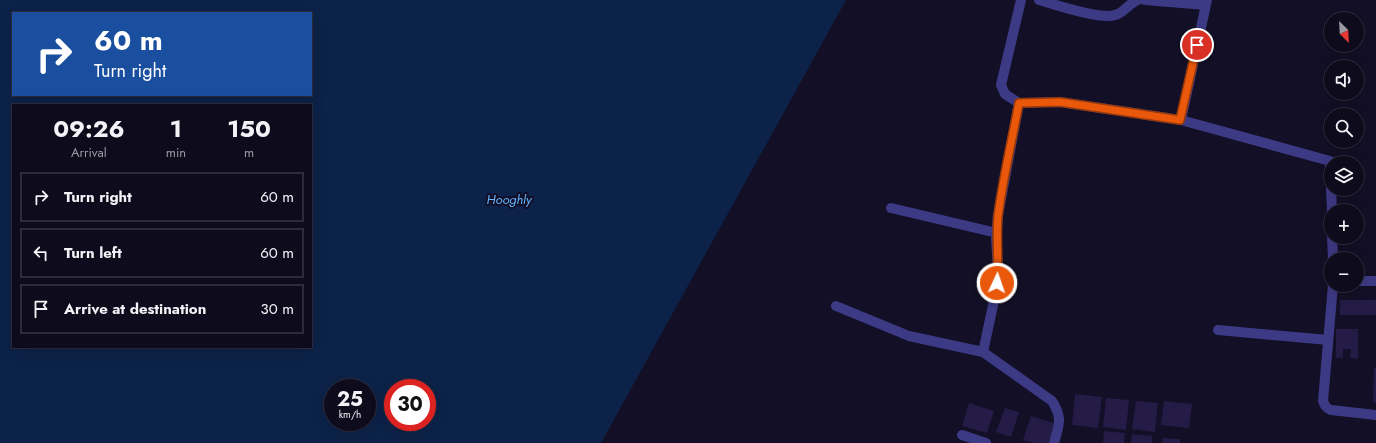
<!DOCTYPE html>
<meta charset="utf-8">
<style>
:root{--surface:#0e0b1c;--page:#1c1929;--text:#f1f3f6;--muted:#9b9ba3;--line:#2e2b3b}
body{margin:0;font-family:Jost,sans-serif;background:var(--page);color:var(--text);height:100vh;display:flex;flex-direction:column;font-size:15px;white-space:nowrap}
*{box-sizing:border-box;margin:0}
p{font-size:13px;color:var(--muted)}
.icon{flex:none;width:22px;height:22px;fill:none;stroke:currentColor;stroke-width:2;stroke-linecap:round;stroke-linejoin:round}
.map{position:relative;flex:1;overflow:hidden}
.side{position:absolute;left:12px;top:104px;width:300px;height:244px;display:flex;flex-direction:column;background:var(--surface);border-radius:0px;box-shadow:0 4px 16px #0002,0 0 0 1px var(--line)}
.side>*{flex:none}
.hud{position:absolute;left:12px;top:12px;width:300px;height:84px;border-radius:0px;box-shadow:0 4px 16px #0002,0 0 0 1px var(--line);background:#1a4fa0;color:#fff;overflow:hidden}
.needle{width:26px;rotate:156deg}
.tools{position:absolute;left:1324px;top:12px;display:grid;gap:8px}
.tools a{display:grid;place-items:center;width:40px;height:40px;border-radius:50%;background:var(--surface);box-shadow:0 4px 16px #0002,0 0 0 1px var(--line);font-size:20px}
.speed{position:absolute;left:324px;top:379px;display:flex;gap:8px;font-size:20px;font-weight:700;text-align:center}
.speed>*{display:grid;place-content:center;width:52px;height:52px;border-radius:50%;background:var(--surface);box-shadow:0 4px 16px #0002,0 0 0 1px var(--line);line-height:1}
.speed small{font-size:10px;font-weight:400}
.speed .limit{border:6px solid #d22;background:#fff;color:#111}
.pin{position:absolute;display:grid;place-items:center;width:34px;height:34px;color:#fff;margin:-17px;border:2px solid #fff;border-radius:50%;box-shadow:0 1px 4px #0007}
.me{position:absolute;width:44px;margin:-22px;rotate:3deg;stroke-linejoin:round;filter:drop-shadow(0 0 3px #0008)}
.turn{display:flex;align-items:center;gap:14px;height:84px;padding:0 16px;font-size:18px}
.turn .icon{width:52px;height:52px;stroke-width:2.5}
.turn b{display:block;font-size:28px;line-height:34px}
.eta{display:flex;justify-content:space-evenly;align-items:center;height:68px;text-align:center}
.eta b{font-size:24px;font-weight:700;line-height:28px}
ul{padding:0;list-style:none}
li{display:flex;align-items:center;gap:12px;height:50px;margin:0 8px 6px;padding:0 8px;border:2px solid var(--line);border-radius:0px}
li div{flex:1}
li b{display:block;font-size:15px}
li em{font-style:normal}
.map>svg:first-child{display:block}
.water{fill:#0c2248;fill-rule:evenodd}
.building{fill:#241b47}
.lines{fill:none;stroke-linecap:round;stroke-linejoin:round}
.minor{stroke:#3d3a85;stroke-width:10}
.route-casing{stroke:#983908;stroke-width:10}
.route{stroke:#ea580c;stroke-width:7}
.labels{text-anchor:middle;stroke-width:4;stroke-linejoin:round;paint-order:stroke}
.water-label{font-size:13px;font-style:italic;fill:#62b6ff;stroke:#130f26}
</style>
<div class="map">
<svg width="1376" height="443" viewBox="0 0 1376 443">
<rect width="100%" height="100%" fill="#130f26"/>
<path class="water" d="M0,0h846l-245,443h-601zM13,13h298v82h-298zM13,105h298v242h-298zM333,388h34v34h-34zM393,388h34v34h-34z"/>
<path class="building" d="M1340,300h36v15h-36z
M1336,329h22v30l-8,-1 1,-9h-8v9h-7z
M1374,368h2v34h-3z
M1075,394l27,3 -4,31 -26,-3z
M1106,398l23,2 -3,30 -23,-3z
M1136,401l22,2 -3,29 -23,-3z
M1164,401l28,3 -3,24 -28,-3z
M969,403l25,8 -7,22 -25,-7z
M1005,408l14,4 -8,25 -15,-5z
M1031,416l25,8 -6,19h-17l-10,-3z
M1104,431l21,2 -1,10h-21z
M1132,434l20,2v7h-21z
M1163,438l17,1v4h-18z"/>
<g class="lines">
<path class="minor" d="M1039,0c18,5 61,20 76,15 9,-2 14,-12 23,-15
M1145,0l61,5
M1019,103l-14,-9 -4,-9 20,-85
M1181,120l26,-120
M1331,189l1,22
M891,208l106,25
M1332,237l1,22
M1357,281h19
M1333,285l-10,116c2,5 3,7 8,9l45,5
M836,306l73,30 74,16 69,49c11,17 7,24 2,42
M1218,330l110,10
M983,352l12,-56 3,-26 -2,-31 2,-24 21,-112 41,-1 121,18 149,41 1,23
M962,435l24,8"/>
</g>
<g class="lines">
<g class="route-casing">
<path id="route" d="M997,283c2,-22 -1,-45 1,-67 5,-38 14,-76 21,-113l41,-1 120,18 17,-75"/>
</g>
<use href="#route" class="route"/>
</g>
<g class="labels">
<g class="water-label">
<text x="509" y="204">Hooghly</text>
</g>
</g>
</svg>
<div class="tools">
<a><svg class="needle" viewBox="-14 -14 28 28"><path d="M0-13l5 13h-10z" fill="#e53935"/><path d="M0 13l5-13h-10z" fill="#9b9ba3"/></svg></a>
<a><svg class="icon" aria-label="sound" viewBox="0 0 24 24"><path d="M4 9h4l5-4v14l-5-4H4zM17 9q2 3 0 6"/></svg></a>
<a><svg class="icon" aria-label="search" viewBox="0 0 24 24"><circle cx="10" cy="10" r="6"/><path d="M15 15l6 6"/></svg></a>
<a><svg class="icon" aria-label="layers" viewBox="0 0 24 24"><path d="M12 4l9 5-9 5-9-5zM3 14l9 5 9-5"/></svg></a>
<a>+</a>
<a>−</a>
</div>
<div class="speed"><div>25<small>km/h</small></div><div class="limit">30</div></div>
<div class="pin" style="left:1197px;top:45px;background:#d93025"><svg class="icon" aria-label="arrive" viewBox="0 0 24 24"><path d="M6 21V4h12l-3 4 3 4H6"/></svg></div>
<svg class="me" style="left:997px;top:283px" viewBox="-20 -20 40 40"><circle r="17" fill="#ea580c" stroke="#fff" stroke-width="3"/><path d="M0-11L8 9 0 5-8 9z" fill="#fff"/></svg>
<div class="hud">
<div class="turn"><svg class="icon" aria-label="right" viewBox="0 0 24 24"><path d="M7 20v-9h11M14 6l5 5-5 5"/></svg><div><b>60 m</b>Turn right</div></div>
</div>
<section class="side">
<div class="eta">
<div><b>09:26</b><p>Arrival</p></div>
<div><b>1</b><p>min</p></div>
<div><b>150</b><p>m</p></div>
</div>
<ul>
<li><svg class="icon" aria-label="right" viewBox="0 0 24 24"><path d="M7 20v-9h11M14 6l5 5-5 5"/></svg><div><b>Turn right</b></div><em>60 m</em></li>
<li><svg class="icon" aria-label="left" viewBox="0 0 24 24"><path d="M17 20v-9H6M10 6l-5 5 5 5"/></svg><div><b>Turn left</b></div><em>60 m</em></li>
<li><svg class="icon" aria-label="arrive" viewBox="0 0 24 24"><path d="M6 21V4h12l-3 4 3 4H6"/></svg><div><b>Arrive at destination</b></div><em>30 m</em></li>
</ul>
</section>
</div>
